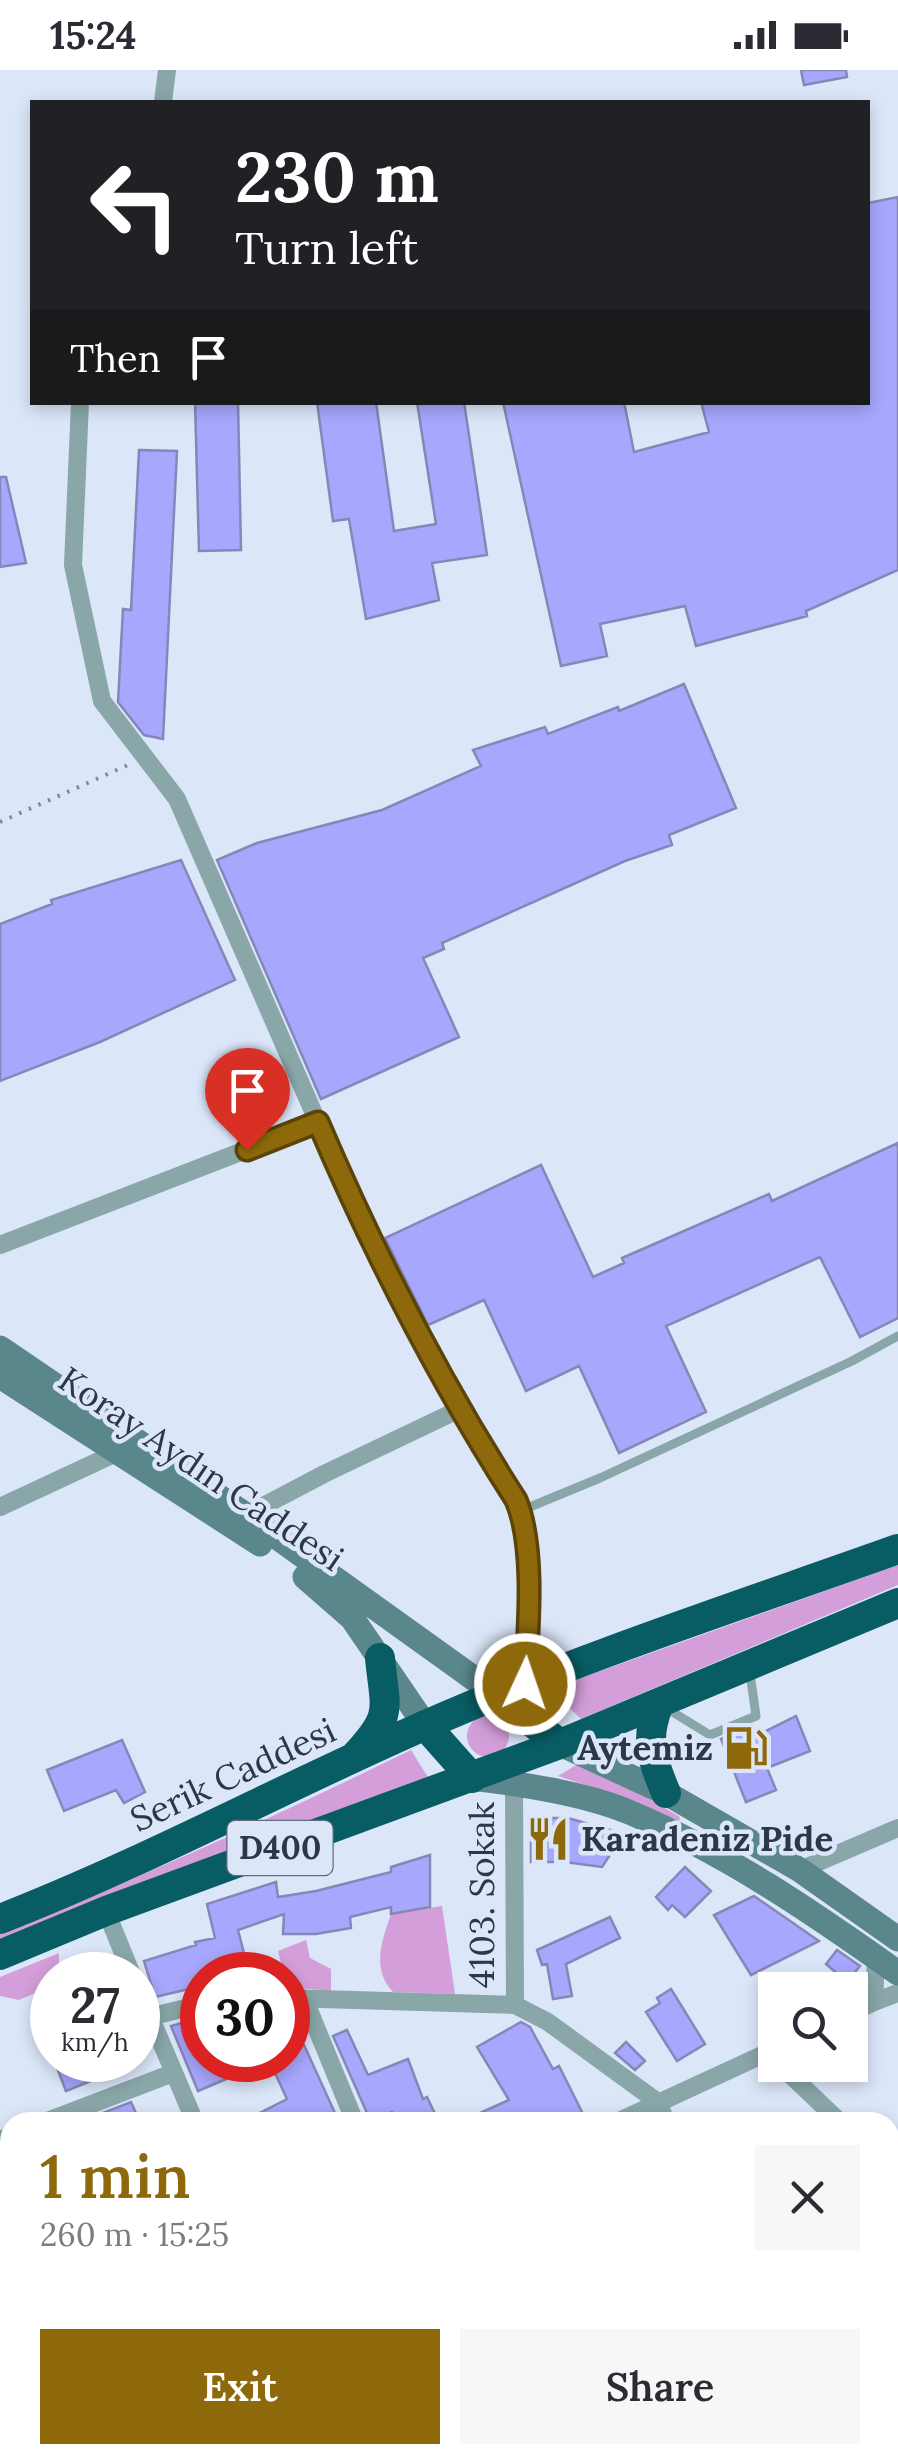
<!DOCTYPE html>
<meta charset="utf-8">
<style>
:root{--surface:#fff;--page:#f7f7f7;--text:#2b2b33;--muted:#7c7c81;--accent:#8e690c}
body{margin:0;font-family:Lora,serif;background:var(--page);color:var(--text);height:100vh;display:flex;flex-direction:column;font-size:38px;white-space:nowrap}
*{box-sizing:border-box;margin:0}
p{font-size:32px;color:var(--muted)}
.icon{flex:none;width:55px;height:55px;fill:none;stroke:currentColor;stroke-width:2;stroke-linecap:round;stroke-linejoin:round}
.map{position:relative;flex:1;overflow:hidden}
.drawer{position:absolute;left:0px;top:2042px;width:900px;height:352px;display:flex;flex-direction:column;background:var(--surface);border-radius:30px 30px 0 0;box-shadow:0 5px 15px #0003}
.drawer>*{flex:none}
.hud{position:absolute;left:30px;top:30px;width:840px;height:305px;border-radius:0px;box-shadow:0 5px 15px #0003;background:#202124;color:#fff;overflow:hidden}
.buttons{position:absolute;left:758px;top:1902px;display:grid;gap:20px}
.buttons a{display:grid;place-items:center;width:110px;height:110px;border-radius:0px;background:var(--surface);box-shadow:0 5px 15px #0003;font-size:50px}
.speed{position:absolute;left:30px;top:1882px;display:flex;gap:20px;font-size:50px;font-weight:700;text-align:center}
.speed>*{display:grid;place-content:center;width:130px;height:130px;border-radius:50%;background:var(--surface);box-shadow:0 5px 15px #0003;line-height:1}
.speed small{font-size:25px;font-weight:400}
.speed .limit{border:15px solid #d22;background:#fff;color:#111}
.pin{position:absolute;display:grid;place-items:center;width:85px;height:85px;color:#fff;margin:-102px -42px;border-radius:50% 50% 50% 0;rotate:-45deg;box-shadow:0 0 10px #0007}
.pin .icon{rotate:45deg}
.me{position:absolute;width:110px;margin:-55px;rotate:3deg;stroke-linejoin:round;filter:drop-shadow(0 0 8px #0008)}
.turn{display:flex;align-items:center;gap:35px;height:210px;padding:0 40px;font-size:45px}
.turn .icon{width:130px;height:130px;stroke-width:2.5}
.turn b{display:block;font-size:70px;line-height:85px}
.then{display:flex;align-items:center;height:95px;padding:0 40px;background:#0003;gap:20px;font-size:38px}
.round{display:grid;place-items:center;flex:none;width:105px;height:105px;border-radius:0px;background:var(--page)}
.head{display:flex;align-items:center;justify-content:space-between;height:170px;padding:0 40px}
h1{font-size:60px;font-weight:600;line-height:75px;color:var(--accent)}
.cta{display:flex;gap:20px;margin-top:auto;padding:20px 40px}
.cta a{flex:1;height:115px;border-radius:0px;background:var(--accent);color:#fff;font-size:40px;font-weight:600;line-height:115px;text-align:center}
.cta a+a{background:var(--page);color:var(--text)}
.status{display:flex;justify-content:space-between;align-items:center;height:70px;padding:0 50px;background:var(--surface);direction:ltr}
.status svg{height:28px;fill:currentColor}
.map>svg:first-child{display:block}
.green{fill:#d39ed9}
.building{fill:#a7a7fd;stroke:#8687b8;stroke-width:2.5}
.lines{fill:none;stroke-linecap:round;stroke-linejoin:round}
.path{stroke:#7e889b;stroke-width:4;stroke-dasharray:2.5 8;stroke-linecap:butt}
.lane{stroke:#89a6a9;stroke-width:9}
.street{stroke:#89a6a9;stroke-width:18}
.secondary{stroke:#5a878b;stroke-width:25}
.highway{stroke:#075d63;stroke-width:30}
.route-casing{stroke:#5c4408;stroke-width:25}
.route{stroke:#8e690c;stroke-width:18}
.labels{text-anchor:middle;stroke-width:9;stroke-linejoin:round;paint-order:stroke}
.shield{fill:#dbe6f9;stroke:#616c7e;stroke-width:2.5}
.shield-label{font-size:32px;font-weight:bold;fill:#2d374a}
.street-label{font-size:35px;fill:#2d374a;stroke:#dbe6f9}
.poi-label{font-size:35px;font-weight:bold;fill:#2d374a;stroke:#dbe6f9;text-anchor:end}
</style>
<div class="status"><b>15:24</b><svg viewBox="0 0 49 12"><path d="M0 12V9h3v3zM5 12V6h3v6zM10 12V3h3v9zM15 12V0h3v12zM26 1h20v11H26zM47 4h2v5h-2z"/></svg></div>
<div class="map">
<svg width="898" height="2393" viewBox="0 0 898 2393">
<rect width="100%" height="100%" fill="#dbe6f9"/>
<path class="green" d="M898,1495v20l-317,134 -31,-30z
M467 1666a21 21 0 1 1 42 0a21 21 0 1 1-42 0Z
M411,1680l18,29 -429,164v-10c140,-54 276,-117 411,-183z
M578,1694l58,27 44,26 -1,4 -44,-20 -77,-25z
M442,1836l13,88 -62,-2c-22,-24 -11,-51 -2,-78z
M306,1870l4,18 21,11v22l-43,-4v-12h-4l-6,-24z
M59,1883v22h-7v11l-33,14 -19,-4v-19z"/>
<path class="building" d="M801,0h45l1,7 -43,8z
M898,127v373l-92,41 1,5 -111,30 -11,-40 -85,18 7,32 -46,10 -58,-264h121l10,50 75,-20 -8,-30h167v-199z
M195,332h43l3,148 -42,1z
M317,332h59l18,129 42,-7 -19,-122h47l23,153 -55,8 7,37 -73,19 -17,-100 -16,2z
M139,380l38,1 -14,288 -19,-4 -26,-33 5,-93 8,1z
M0,407h6l20,86 -26,4z
M684,614l52,124 -67,27 3,10 -47,16 -183,82 2,6 -21,9 36,79 -138,62 -104,-239 40,-17 125,-33 99,-44 -8,-16 72,-23 3,7 70,-27 1,4z
M181,790l54,120 -135,62 -100,39v-157l52,-20 -1,-4z
M898,1073v175l-38,19 -40,-80 -154,69 40,86 -87,41 -40,-87 -53,25 -42,-91 -56,25 -43,-87 156,-73 52,112 31,-14 -2,-5 147,-64 3,7z
M796,1646l14,35 -43,17 9,22 -30,12 -25,-63 29,-12 4,10z
M122,1670l23,52 -21,11 -8,-13 -52,21 -17,-41z
M531,1748h37l56,16 -22,33 -37,-5h-34z
M430,1785v52l-39,7v-7l-41,10 1,11 -35,6h-33l1,-20 -46,16 9,35 -30,4 1,6h-16v11l-47,11 -11,-36 52,-16 -1,-3 20,-4 -8,-34 69,-22 2,15 38,-6 75,-19v-5z
M685,1797l26,24 -26,26 -13,-12 -4,5 -12,-13z
M754,1826l65,45 -68,34 -37,-60z
M610,1847l10,21 -54,26 6,32 -19,3 -6,-35 -5,1 -5,-15z
M837,1880l23,16 -13,16 -21,-18z
M671,1919l34,55 -28,17 -31,-49 14,-9 -3,-5z
M52,1934v48h-1l-16,-42z
M202,1947v43h30l6,14 -40,17 -27,-65z
M521,1952l9,5 23,42 6,-3 24,48 -18,8h-105l49,-22 -32,-53z
M347,1960l21,45 40,-16 15,40 4,-2 12,25h-42l-5,-10 -21,10 -38,-86z
M626,1972l19,19 -10,9 -20,-17z
M304,1975l31,68 -21,9h-72l45,-23 -18,-39h19v-7z
M54,1990h86v1l-74,30z
M131,2032l9,20h-61l3,-1z"/>
<g class="lines">
<path class="path" d="M0,752l128,-57"/>
<path class="lane" d="M520,1441l80,-33 252,-117 46,-25
M666,1638l44,27 46,-19 -6,-43"/>
<path class="street" d="M163,32l4,-32
M80,332l-7,163 29,136 75,98 155,356 62,132 64,123 62,101 4,10 5,92 -4,70
M0,1175l318,-123
M0,1437l116,-54
M246,1445l78,-41 134,-64
M514,1713l1,222
M800,1800l98,-42
M106,1841l26,64
M876,1887l-2,45 24,-9
M138,1918l57,134
M288,1928l227,7 33,17 111,81 7,19
M304,1928l51,124
M850,1944l24,-12
M149,1947l53,-13
M780,1995l60,57
M45,2052l128,-49
M617,2052l158,-73
M0,2070l10,-4
M890,2100l8,7
M890,2254l8,-3
M0,2341l10,-3
M202,2385l2,8
M337,2385l3,8
M475,2385l2,8
M764,2385l4,8
M576,2393l22,-8
M892,2393l6,-2"/>
<path class="secondary" d="M0,1278l246,167 251,180
M0,1306l260,168
M305,1507l47,41 73,107
M560,1674l106,49 134,77 98,69
M472,1708c49,6 111,15 157,34 97,41 183,100 269,161"/>
<path class="highway" d="M497,1625l63,49
M659,1634c-15,35 -7,56 7,89
M425,1655l47,53
M356,1685c38,-41 29,-45 24,-97
M0,1849c146,-57 284,-132 428,-195 153,-67 313,-119 470,-175
M0,1885l106,-44 454,-167 338,-141"/>
</g>
<g class="lines">
<g class="route-casing">
<path id="route" d="M247,1080l71,-28c56,131 121,258 198,378 20,47 12,132 9,184"/>
</g>
<use href="#route" class="route"/>
</g>
<defs>
<g id="fuel-bare" transform="scale(3.45)"><path d="M-5.5-6h7V0h2V4h1.3V-2.5L3-4.5l.8-.8L6-3V5H2.5V1h-1V6h-7ZM-4.2-4.7v3.2H.2V-4.7Z" fill="#8e690c" stroke="#dbe6f9" stroke-width="2.5" paint-order="stroke"/></g>
<g id="restaurant-bare" transform="scale(3.45)"><path d="M-5-6h1v4h1v-4h1v4h1v-4h1v5L-1.5 .5V6h-2V.5L-5-1ZM5-6V6H3V1.5H1.5Q1.5-4 5-6Z" fill="#8e690c" stroke="#dbe6f9" stroke-width="2.5" paint-order="stroke"/></g>
</defs>
<g fill-rule="evenodd">
<use href="#fuel-bare" x="746" y="1678"/>
<use href="#restaurant-bare" x="548" y="1769"/>
</g>
<g class="labels">
<rect class="shield" x="227.5" y="1751" width="105" height="54" rx="8"/>
<g class="shield-label">
<text x="280" y="1789">D400</text>
</g>
<g class="street-label">
<text transform="translate(201 1399) rotate(34)" y="12">Koray Aydın Caddesi</text>
<text transform="translate(233 1705) rotate(-25)" y="12">Serik Caddesi</text>
<text transform="translate(482 1825) rotate(-90)" y="12">4103. Sokak</text>
</g>
<g class="poi-label">
<text x="713" y="1690">Aytemiz</text>
<text x="581" y="1781" text-anchor="start">Karadeniz Pide</text>
</g>
</g>
</svg>
<div class="buttons">
<a><svg class="icon" aria-label="search" viewBox="0 0 24 24"><circle cx="10" cy="10" r="6"/><path d="M15 15l6 6"/></svg></a>
</div>
<div class="speed"><div>27<small>km/h</small></div><div class="limit">30</div></div>
<div class="pin" style="left:247px;top:1080px;background:#d93025"><svg class="icon" aria-label="arrive" viewBox="0 0 24 24"><path d="M6 21V4h12l-3 4 3 4H6"/></svg></div>
<svg class="me" style="left:525px;top:1614px" viewBox="-20 -20 40 40"><circle r="17" fill="#8e690c" stroke="#fff" stroke-width="3"/><path d="M0-11L8 9 0 5-8 9z" fill="#fff"/></svg>
<div class="hud">
<div class="turn"><svg class="icon" aria-label="left" viewBox="0 0 24 24"><path d="M17 20v-9H6M10 6l-5 5 5 5"/></svg><div><b>230 m</b>Turn left</div></div>
<div class="then">Then<svg class="icon" aria-label="arrive" viewBox="0 0 24 24"><path d="M6 21V4h12l-3 4 3 4H6"/></svg></div>
</div>
<section class="drawer">
<div class="head"><div><h1>1 min</h1><p>260 m · 15:25</p></div><a class="round"><svg class="icon" aria-label="close" viewBox="0 0 24 24"><path d="M6 6l12 12M18 6L6 18"/></svg></a></div>
<div class="cta"><a>Exit</a><a>Share</a></div>
</section>
</div>
